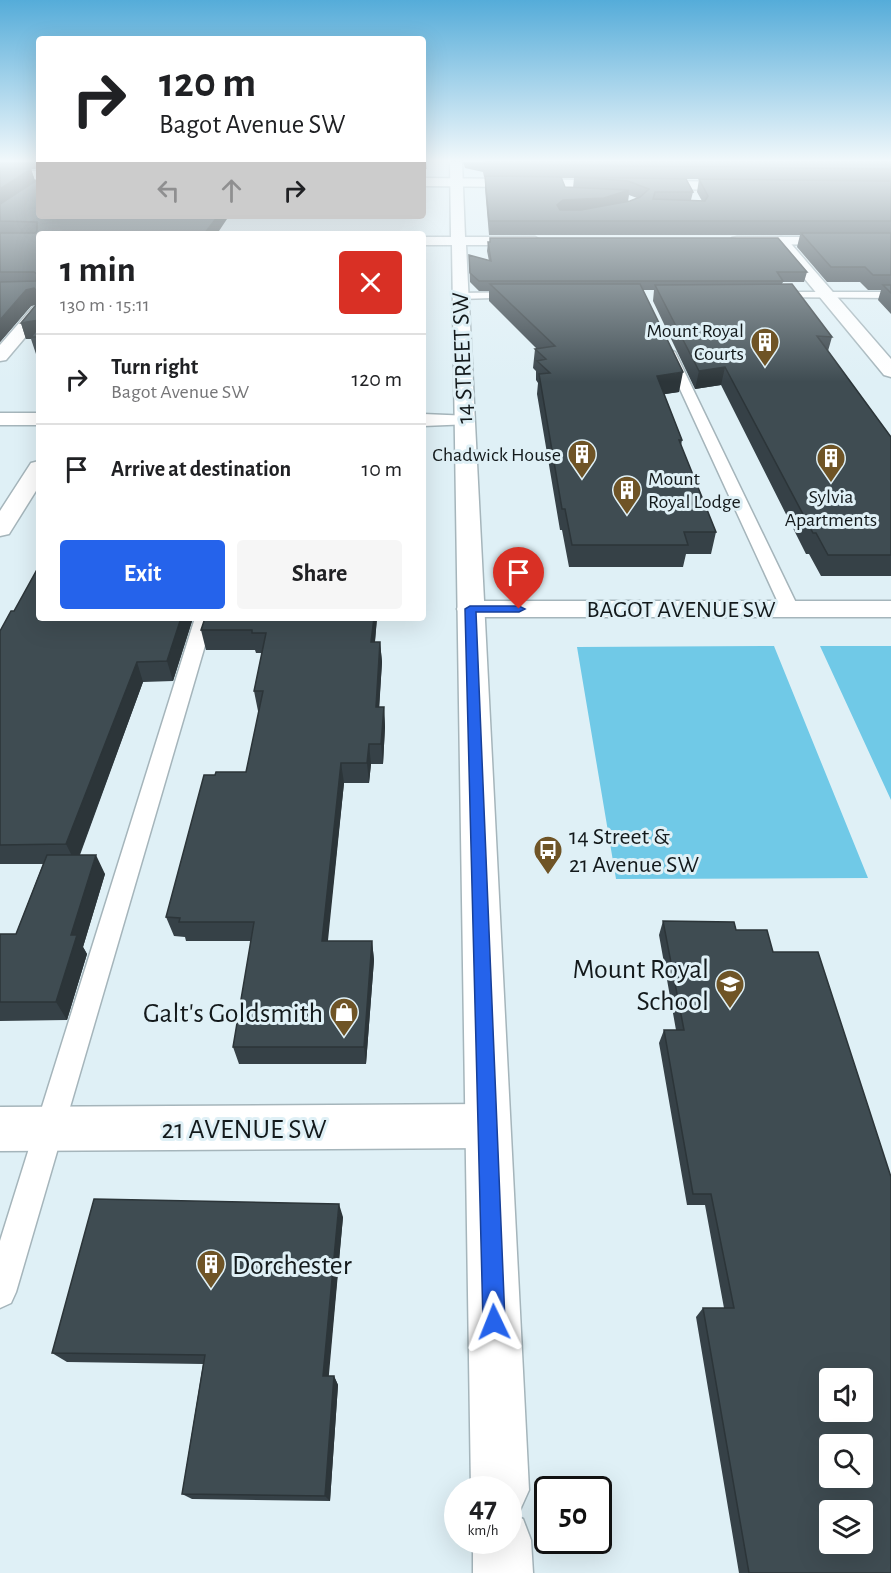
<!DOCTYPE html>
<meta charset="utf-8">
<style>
:root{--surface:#fff;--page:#f6f6f6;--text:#202124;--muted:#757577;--line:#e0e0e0;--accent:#2563eb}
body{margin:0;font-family:"Alegreya Sans",sans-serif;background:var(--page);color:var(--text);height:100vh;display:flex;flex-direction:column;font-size:22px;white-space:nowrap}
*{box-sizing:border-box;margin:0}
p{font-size:20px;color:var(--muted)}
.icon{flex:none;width:33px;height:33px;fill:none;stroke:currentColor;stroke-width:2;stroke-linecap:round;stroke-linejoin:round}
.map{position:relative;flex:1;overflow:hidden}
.panel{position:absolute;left:36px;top:231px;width:390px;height:390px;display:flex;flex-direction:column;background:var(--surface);border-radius:6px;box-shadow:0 6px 24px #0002}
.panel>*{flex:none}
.banner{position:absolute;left:36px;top:36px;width:390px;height:183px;border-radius:6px;box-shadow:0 6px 24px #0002;background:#fff;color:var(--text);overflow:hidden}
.fabs{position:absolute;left:819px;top:1368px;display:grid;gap:12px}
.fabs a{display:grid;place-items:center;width:54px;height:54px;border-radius:6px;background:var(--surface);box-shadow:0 6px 24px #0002;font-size:30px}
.speed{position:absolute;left:444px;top:1476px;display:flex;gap:12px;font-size:30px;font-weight:700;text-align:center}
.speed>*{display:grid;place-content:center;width:78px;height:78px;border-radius:50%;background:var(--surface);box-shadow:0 6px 24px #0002;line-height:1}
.speed small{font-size:15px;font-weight:400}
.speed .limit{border:3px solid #111;border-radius:9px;background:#fff;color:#111}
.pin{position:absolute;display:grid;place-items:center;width:51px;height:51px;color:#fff;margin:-62px -26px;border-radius:50% 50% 50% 0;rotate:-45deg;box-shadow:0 0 6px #0007}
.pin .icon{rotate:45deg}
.me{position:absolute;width:66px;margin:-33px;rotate:358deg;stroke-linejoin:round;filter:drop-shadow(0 0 4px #0008)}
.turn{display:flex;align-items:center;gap:21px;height:126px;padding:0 24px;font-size:27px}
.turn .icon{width:78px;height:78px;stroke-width:2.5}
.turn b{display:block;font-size:42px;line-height:51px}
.lanes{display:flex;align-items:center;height:57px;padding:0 24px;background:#0003;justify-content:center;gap:30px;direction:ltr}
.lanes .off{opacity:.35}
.round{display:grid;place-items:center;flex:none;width:63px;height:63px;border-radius:6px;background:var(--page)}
.headline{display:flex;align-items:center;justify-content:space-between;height:102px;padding:0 24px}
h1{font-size:36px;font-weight:600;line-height:45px}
.button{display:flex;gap:12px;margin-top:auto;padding:12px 24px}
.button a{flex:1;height:69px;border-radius:6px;background:var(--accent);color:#fff;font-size:24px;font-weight:600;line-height:69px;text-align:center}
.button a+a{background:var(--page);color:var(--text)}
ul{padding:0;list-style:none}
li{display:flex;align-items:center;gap:18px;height:90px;padding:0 24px;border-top:2px solid var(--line)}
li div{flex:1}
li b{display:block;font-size:22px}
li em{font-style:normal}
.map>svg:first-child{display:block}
.green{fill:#70c9e7}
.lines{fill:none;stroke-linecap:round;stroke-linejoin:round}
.lane-casing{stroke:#a5b5bb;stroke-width:3}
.street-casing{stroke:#a5b5bb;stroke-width:3}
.secondary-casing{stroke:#a5b5bb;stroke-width:3}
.path{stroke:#94a1a6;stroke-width:1.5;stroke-dasharray:1 1.5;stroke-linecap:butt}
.lane{fill:#fff;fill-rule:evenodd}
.street{fill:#fff;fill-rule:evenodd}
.secondary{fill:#fff;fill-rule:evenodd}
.wall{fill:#364147;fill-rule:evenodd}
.shaded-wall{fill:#2c3539}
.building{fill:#3f4c52;stroke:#2c3539;stroke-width:1.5;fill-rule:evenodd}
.route{fill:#2563eb;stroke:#184099;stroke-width:1.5}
.labels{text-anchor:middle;stroke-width:6;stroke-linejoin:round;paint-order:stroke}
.far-poi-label{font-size:20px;fill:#13191b;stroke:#dff0f6;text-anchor:end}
.street-label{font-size:24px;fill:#13191b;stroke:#dff0f6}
.poi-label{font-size:24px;fill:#13191b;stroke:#dff0f6;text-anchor:start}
.near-poi-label{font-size:28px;fill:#13191b;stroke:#dff0f6;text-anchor:end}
.near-street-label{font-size:28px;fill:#13191b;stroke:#dff0f6}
</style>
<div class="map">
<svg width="891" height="1573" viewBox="0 0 891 1573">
<rect width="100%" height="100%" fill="#dff0f6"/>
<path class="green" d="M774,646l94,232 -252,1 -39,-232z
M820,646h71v154z"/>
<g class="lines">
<g class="lane-casing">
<path id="lane" d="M518,292l5,3 -1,2 -63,2 -5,-3 5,-3z
M772,292h119v6l-123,-1 -1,-2z
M669,349l6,3 124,257 -3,4h-12l-3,-4 -118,-257z
M195,618h18l-197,674 -5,11 -11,5v-67z"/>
</g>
<g class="street-casing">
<path id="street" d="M0,171h39v8h-39z
M423,178l319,4 6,4 -6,4 -319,-4z
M781,237l5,1 105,121v18l-7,-2 -108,-131 -2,-3 2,-3z
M39,306v15l-33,39 -6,1v-16l33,-38z
M0,413h39v12h-39z
M423,414l48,2 3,4 -3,4 -48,2z
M39,461v25l-30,48 -9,2v-25l31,-48z
M470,601h421v16h-421l-10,-2 -3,-6 3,-6z
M487,1104l16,6 6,16 -6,16 -16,6 -487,3v-44z"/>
</g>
<g class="secondary-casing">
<path id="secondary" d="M450,162h12l3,75h70l7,4 -7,4h-69l63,1245 -9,20 -9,4 12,5 8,21 2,33h-60v-33h35v-50h-37l-19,-1245h-29v-8h28z
M737,237h154v8l-159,-1 -2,-3 2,-3z"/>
</g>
<path class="path" d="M423,279l2,-11"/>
<use href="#lane" class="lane"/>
<use href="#street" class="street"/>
<use href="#secondary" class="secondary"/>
</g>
<path class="wall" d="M0,162h39v192h-3l-5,-15h-5l-5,-16 15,-19 -5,2 -31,36zM31,169h6v11l-2,1z
M463,162h428v152l-13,-14 3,-10h-13l-8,-8h-33l-30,-35 3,-12h-311l-4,-46v-12h-1l-1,-5 -18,-4zM561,178h13l-1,10 -8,-1zM686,179h13l-2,13 5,9 -11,-1 2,-8zM629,195l8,3 -9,4z
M488,242l319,30 -3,10h-21l-1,2 50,53 -4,14 63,86v139h-70l-12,-22h-3l-85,-169 -26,4 -42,-88 1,-11h-11l36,102 -15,2 18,46 -1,6 35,86 -5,22h-25l-3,13h-114l-7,-37h-2l-23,-136 1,-11 -2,-3v-9l-3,-3 2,-19h2l-48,-48v-10h-10l-9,-9 -1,-27 20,6 -2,-10z
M14,611l25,7h154l-20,63 -30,1 -63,173 25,19 -22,73 4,7 -20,66 -67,1v-87h16l27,-70h-43v-233z
M205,618h172l-2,24h5l2,20 -3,45h5l1,20 -2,37h-12l-2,19h-25l-17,158h45l2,19 -8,104h-127l-6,-17 18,-106h-65l-1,-4 -11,-1 -8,-19 49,-142 31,-3 13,-61h-1l-4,-20 8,-38h-6l-1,-3h-49l-5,-20z
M663,921l228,652h-152l-43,-256 7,-9h21l-19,-103h-18l-28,-162 5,-13h12l-17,-95z
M343,1217l-15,159h6l4,9 -8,116 -138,-2 -10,-5 21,-130 -136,-2 -15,-9z"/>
<path class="shaded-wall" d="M423,162h4v7l-4,1z
M31,169l4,12 -35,24v-16z
M629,190l-2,14 -65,10 -5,-9 6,-5z
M218,216h11l-12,18h-13z
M424,235v14l-1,5v-15z
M34,288l5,16 -8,2 -31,36v-22l26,-30z
M39,320v17h-8v2h-5l-5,-16z
M725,367l-4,18 -26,4 4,-18z
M683,372l-4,20 -26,4 4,-20z
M181,618h12l-20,63 -6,-20z
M374,618h3l-4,44 -2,-20z
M380,642l2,20 -4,65 -2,-20z
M137,662l6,20 -67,182 -10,-20z
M384,707l1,20 -2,37 -2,-20z
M369,744l2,20 -2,19 -2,-20z
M341,763l3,20 -18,177 -4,-19z
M96,855l9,19 -22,73 4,7 -20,66 -11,-18 15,-67z
M372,941l2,19 -8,104 -2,-17z
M339,1204l4,13 -15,168 -5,-9z
M334,1376l4,9 -8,116 -5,-5z"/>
<path class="building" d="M38,162h1v54h179l-14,18h-165v86l-18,3 15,-18v-15l-2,-2 -8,2 -26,30v-38l36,-1 1,-7 -3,-2h-34v-39h35l2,-2v-9l-37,-1v-17l37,-24z
M484,162h407v7l-407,-5z
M0,169h31l-31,20z
M485,176l76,1 4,10 64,3 -25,8 -41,2 -6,5 3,5h21l49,-9 10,-4 9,-8 -21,-8 -54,-4 112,2 7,13h-38l-2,7 52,2 3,-5 -9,-17 192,2v40h-402z
M801,233h90v42h-18l-8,-8h-34z
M490,238h288l29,34h-30l6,9h-304l-9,-8 -1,-18 22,6 -3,-19h2z
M490,284h150l43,88 -26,4 25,64h-3l37,92h-32l4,13h-116l-7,-36h-3l-23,-135 11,-1 -13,-12 9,-2 -11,-10 20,-3z
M792,284l40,53 -15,-1 74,101v118h-63l-12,-22h-3l-88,-166 -26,4 -44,-86z
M883,285h8v8z
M39,327v10h-8z
M39,566v52h142l-14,43 -30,1 -71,182 -66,1v-214l11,-20h3z
M205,618h169l-3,24h9l-4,65h8l-3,37h-12l-2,19h-26l-19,178h50l-8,106h-131l21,-125h-75l1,-4 -14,-1 38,-142h11l1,-3h30l17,-81h-9l12,-58h-14v-3h-51z
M47,855h49l-25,80h6l-21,67h-56v-68h16z
M663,921l71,1 2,8h31l6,22h45l73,225v396h-142l-46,-265h31l-23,-114h-18l-29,-164h20zM830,1378h32v34h-32zM830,1444h32v34h-32zM830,1510h32v34h-32z
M94,1199l245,5 -16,172h11l-9,120 -143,-2 23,-139 -153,-2z"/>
<linearGradient id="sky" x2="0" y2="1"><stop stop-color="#55acd9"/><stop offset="0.42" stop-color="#f1f8fb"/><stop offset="1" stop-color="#f1f8fb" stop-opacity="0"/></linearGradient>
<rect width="891" height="382" fill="url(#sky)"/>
<path class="route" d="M470,606h49l6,3 -6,3h-43l29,710 -3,8 -8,3 -7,-3 -4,-8 -18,-713z"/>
<defs>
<g id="building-pin" transform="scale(1.5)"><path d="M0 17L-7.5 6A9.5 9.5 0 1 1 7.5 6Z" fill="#6f5426" stroke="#dff0f6"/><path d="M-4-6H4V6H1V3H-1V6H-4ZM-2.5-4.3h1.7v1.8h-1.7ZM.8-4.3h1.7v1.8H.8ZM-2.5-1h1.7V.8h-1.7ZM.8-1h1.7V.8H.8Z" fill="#fff"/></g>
<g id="bus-pin" transform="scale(1.5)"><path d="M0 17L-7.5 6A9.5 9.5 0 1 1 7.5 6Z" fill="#6f5426" stroke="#dff0f6"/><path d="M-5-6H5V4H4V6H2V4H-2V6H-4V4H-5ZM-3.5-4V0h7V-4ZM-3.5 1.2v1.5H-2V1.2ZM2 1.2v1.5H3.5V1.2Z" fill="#fff"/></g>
<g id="school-pin" transform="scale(1.5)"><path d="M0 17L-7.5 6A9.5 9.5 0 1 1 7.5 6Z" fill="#6f5426" stroke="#dff0f6"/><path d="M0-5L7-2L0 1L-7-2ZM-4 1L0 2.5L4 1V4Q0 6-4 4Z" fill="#fff"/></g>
<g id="shop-pin" transform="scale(1.5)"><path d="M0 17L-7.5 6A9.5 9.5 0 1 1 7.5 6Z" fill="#6f5426" stroke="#dff0f6"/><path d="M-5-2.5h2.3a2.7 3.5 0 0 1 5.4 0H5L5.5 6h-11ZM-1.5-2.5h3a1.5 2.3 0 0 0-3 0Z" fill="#fff"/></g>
</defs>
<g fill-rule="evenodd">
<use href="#building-pin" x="765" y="342"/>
<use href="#building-pin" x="582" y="454"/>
<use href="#building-pin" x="831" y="458"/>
<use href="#building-pin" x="627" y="490"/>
<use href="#bus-pin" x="548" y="850"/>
<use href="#school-pin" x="730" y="984"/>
<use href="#shop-pin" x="344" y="1012"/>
<use href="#building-pin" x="211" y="1264"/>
</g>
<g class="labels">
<g class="far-poi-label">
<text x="744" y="337">Mount Royal<tspan x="744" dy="23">Courts</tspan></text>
<text x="561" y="461">Chadwick House</text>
<text x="648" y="485" text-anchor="start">Mount<tspan x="648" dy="23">Royal Lodge</tspan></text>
<text x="831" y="503" text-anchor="middle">Sylvia<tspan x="831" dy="23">Apartments</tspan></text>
</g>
<g class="street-label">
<text transform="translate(462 358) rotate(-92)" y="8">14 STREET SW</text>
<text x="681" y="617">BAGOT AVENUE SW</text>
</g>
<g class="poi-label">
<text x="569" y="844">14 Street &amp;<tspan x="569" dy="28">21 Avenue SW</tspan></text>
</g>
<g class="near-poi-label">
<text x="709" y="978">Mount Royal<tspan x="709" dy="32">School</tspan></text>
<text x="323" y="1022">Galt's Goldsmith</text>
<text x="232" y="1274" text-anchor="start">Dorchester</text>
</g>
<g class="near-street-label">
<text x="244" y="1138">21 AVENUE SW</text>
</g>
</g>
</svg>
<div class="fabs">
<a><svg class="icon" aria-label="sound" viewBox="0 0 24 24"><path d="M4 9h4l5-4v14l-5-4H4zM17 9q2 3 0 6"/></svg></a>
<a><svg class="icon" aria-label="search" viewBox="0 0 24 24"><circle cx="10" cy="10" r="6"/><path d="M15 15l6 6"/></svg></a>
<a><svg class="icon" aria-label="layers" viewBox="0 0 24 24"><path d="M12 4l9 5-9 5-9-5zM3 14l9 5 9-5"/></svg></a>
</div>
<div class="speed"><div>47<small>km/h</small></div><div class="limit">50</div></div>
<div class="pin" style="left:519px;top:609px;background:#d93025"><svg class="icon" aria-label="arrive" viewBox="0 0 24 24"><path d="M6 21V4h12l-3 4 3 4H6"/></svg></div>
<svg class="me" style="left:494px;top:1322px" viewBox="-20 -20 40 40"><path d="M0-17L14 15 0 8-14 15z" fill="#2563eb" stroke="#fff" stroke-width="4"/></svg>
<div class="banner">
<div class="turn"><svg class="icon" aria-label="right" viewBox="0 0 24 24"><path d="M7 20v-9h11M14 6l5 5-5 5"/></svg><div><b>120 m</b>Bagot Avenue SW</div></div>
<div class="lanes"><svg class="icon off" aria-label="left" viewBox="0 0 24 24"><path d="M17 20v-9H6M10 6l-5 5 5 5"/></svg><svg class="icon off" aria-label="ahead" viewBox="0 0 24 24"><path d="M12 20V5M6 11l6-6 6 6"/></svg><svg class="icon" aria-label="right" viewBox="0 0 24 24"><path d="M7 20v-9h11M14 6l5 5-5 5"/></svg></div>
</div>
<section class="panel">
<div class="headline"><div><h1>1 min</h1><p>130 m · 15:11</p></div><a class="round" style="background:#d93025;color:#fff"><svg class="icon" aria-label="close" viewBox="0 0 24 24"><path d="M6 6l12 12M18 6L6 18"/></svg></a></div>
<ul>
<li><svg class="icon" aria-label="right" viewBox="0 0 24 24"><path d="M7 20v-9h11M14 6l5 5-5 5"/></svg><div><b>Turn right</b><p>Bagot Avenue SW</p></div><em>120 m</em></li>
<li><svg class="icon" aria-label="arrive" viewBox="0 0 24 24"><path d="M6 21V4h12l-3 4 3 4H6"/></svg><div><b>Arrive at destination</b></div><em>10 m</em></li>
</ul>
<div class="button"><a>Exit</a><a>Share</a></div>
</section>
</div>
